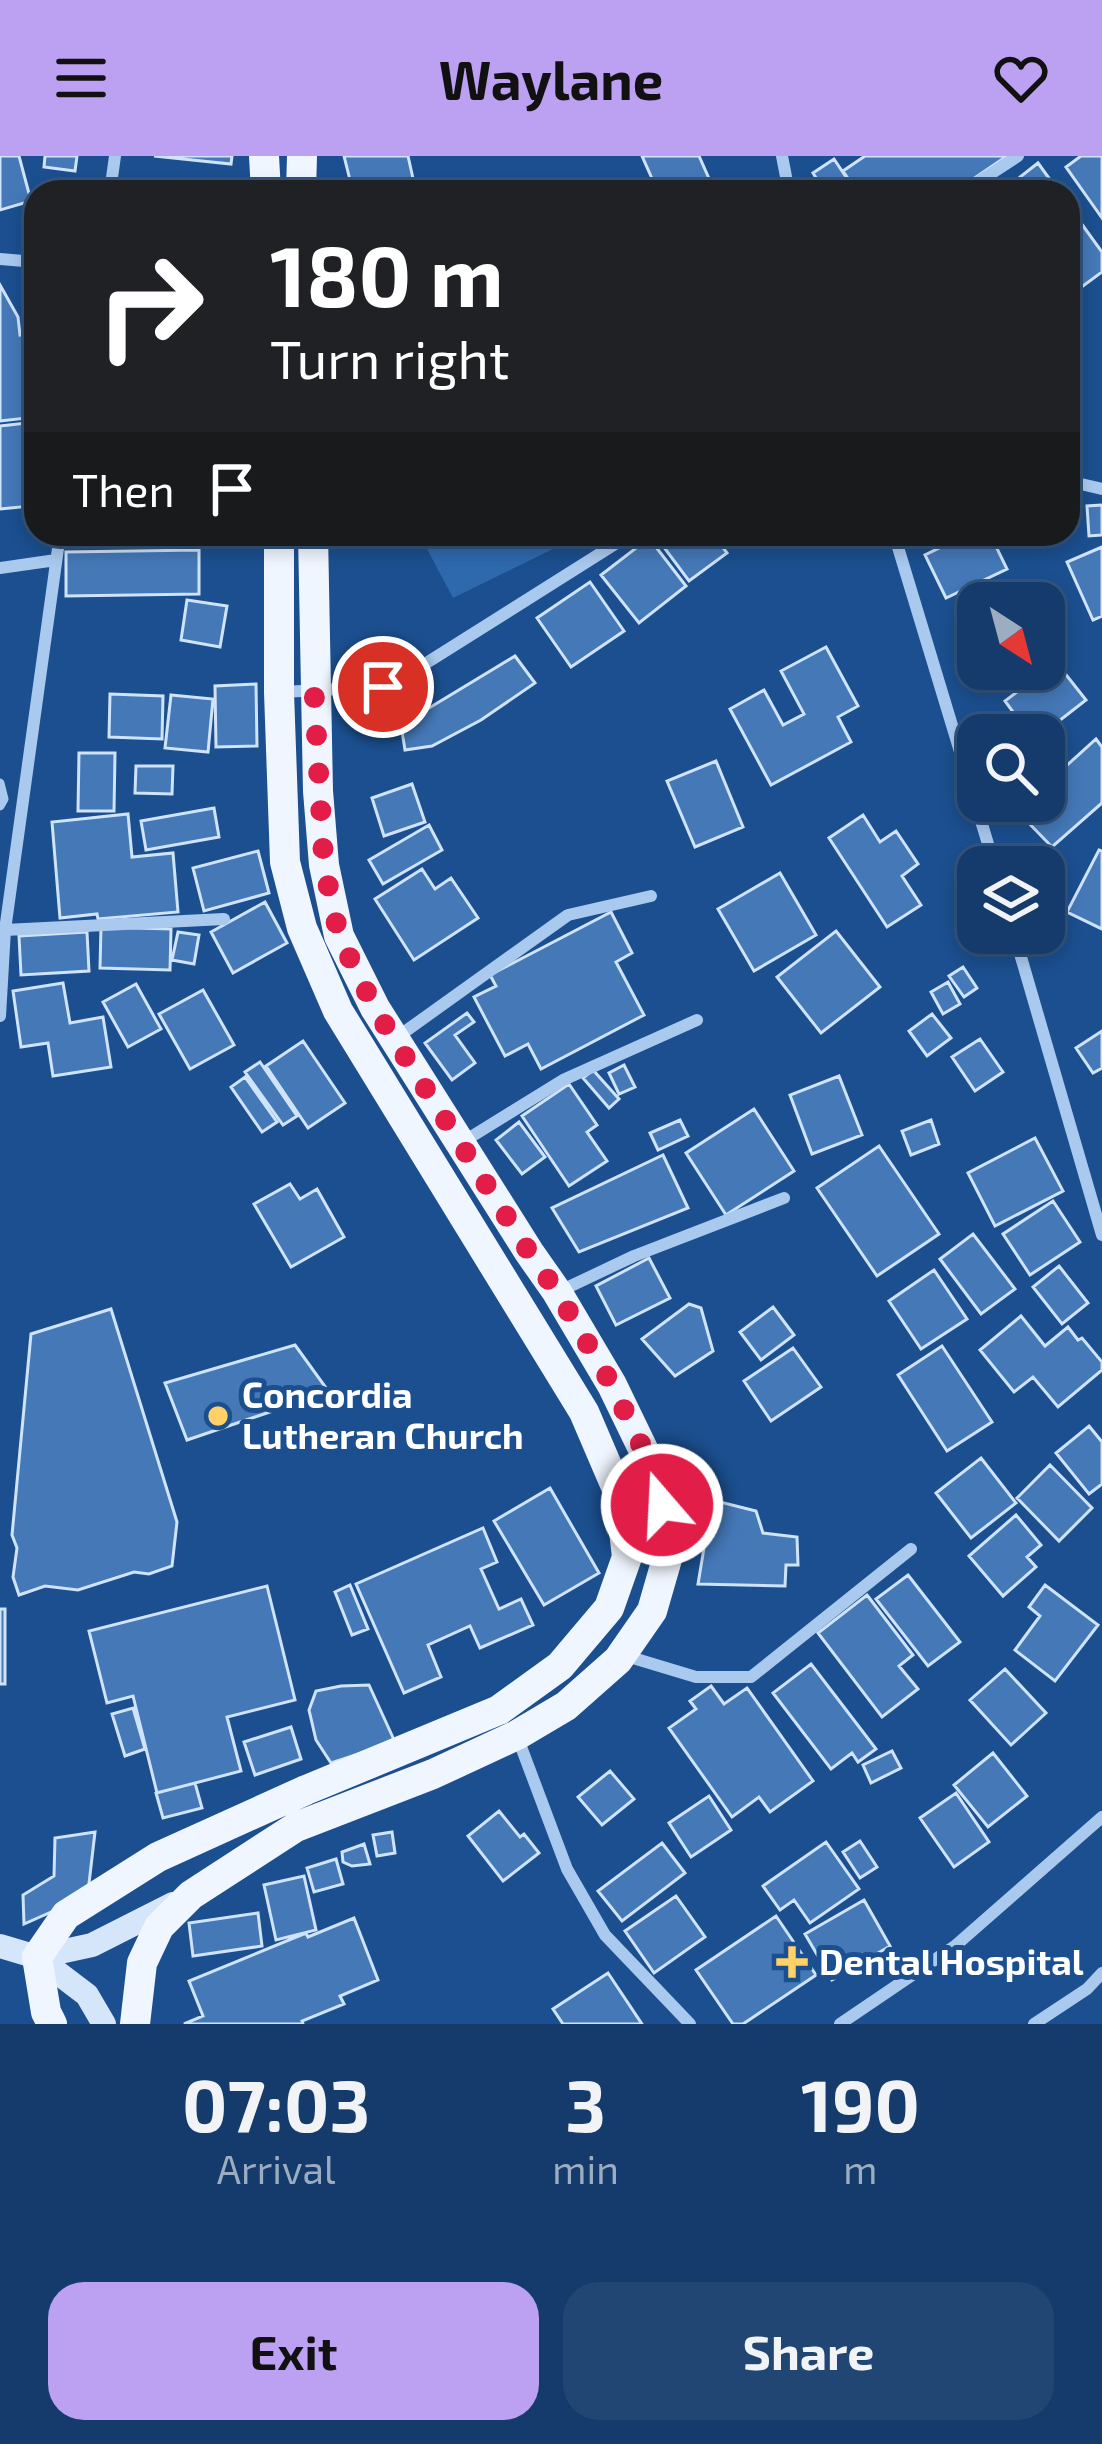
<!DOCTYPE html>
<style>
:root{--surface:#143b6b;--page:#214673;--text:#f1f3f6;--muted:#9dadc1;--line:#33557e;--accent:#bca0f2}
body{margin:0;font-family:"Exo 2",sans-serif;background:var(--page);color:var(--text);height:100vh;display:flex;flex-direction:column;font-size:45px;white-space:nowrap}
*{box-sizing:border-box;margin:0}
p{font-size:39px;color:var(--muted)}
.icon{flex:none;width:66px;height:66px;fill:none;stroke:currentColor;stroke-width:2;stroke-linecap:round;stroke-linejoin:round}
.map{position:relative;height:1868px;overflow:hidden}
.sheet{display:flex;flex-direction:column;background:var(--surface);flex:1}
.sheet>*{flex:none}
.banner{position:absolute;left:24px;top:24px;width:1056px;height:366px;border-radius:36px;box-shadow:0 6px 18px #0003,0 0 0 3px var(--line);background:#202124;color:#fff;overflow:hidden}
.needle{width:78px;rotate:144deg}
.tools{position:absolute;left:957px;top:426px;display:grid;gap:24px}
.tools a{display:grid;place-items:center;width:108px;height:108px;border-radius:24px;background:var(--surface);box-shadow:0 6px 18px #0003,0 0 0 3px var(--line);font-size:60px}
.pin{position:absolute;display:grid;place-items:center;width:102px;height:102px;color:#fff;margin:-51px;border:6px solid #fff;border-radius:50%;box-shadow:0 3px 12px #0007}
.me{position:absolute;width:132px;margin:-66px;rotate:341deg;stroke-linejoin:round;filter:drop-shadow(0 0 9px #0008)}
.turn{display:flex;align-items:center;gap:42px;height:252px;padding:0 48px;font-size:54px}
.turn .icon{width:156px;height:156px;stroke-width:2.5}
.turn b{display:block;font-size:84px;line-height:102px}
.then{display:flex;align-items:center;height:114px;padding:0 48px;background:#0003;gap:24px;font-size:45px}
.eta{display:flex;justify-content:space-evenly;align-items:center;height:204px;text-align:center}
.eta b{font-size:72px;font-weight:700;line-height:84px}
.button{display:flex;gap:24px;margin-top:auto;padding:24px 48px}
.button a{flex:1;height:138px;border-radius:36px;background:var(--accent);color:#111;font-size:48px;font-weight:700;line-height:138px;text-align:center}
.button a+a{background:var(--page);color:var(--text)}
header{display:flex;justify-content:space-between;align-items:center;height:156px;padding:0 48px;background:var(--accent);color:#111;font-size:54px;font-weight:700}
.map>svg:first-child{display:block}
.green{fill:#2e69ad}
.building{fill:#4478b7;stroke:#cfe3fa;stroke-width:3}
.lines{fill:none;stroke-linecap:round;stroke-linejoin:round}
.service{stroke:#a9c9ee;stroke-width:9}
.minor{stroke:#a9c9ee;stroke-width:12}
.secondary{stroke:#d6e6fa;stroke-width:24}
.primary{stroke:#f0f6ff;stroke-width:30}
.route{stroke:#e11d48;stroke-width:21;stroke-dasharray:0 37.8}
.poi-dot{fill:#ffd166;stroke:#1b4f8f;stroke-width:4.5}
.labels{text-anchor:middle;stroke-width:10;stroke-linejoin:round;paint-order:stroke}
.poi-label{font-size:36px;font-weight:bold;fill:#fff;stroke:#1b4f8f;text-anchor:start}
</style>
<header><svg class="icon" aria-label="menu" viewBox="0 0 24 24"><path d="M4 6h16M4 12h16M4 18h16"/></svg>Waylane<svg class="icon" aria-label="heart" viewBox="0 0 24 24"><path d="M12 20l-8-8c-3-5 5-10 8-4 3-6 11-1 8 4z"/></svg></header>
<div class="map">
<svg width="1102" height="1868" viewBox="0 0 1102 1868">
<rect width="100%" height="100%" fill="#1b4f8f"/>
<path class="green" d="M419,378h155l-13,11 -108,53z"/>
<path class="building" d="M0,0h19l12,45 -31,9z
M45,0h32l-2,15 -31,-4z
M154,0h78l-1,8z
M344,0h64l8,36h-63z
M642,0h57l16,36h-57z
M865,0h142l-53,36h-97l-14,-21z
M1081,0h21v62l-36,-51z
M834,3l22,33h-31l-12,-19z
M1038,7l21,29h-41l8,-6 -6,-9z
M1068,49l34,47v20l-34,25z
M0,129l18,32 2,18 16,-2v84l-36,4z
M36,266v45l-9,1 4,38 -31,3v-83z
M1102,349v30l-13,1 -2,-30z
M654,378h59l14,19 -38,28z
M968,378h22l17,35 -61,29 -21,-43z
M649,382l37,48 -47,37 -38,-48z
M1102,391v69l-9,4 -26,-58z
M199,394v44l-133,2v-44z
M590,426l34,49 -53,36 -34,-49z
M187,444l40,6 -7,41 -39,-7z
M826,491l32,59 -20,11 13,25 -80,43 -41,-76 34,-19 19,35 21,-11 -23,-43z
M515,500l20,27 -54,37 -49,26 -27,4 -4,-25z
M1056,506l30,38 -45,35h-11l-25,-34z
M256,528l1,62 -41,1 -1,-61z
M110,538l53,2 -1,43 -53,-2z
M171,539l42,4 -5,53 -43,-4z
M1096,583l6,8v56l-50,44 -35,-36 11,-10h16v-15z
M79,597h36l-1,58h-36z
M716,605l27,66 -48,20 -28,-66z
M136,610h37l-1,28 -37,-1z
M412,628l13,38 -41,14 -12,-38z
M214,652l5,29 -73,13 -5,-29z
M128,658l4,43 41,-4 5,59 -80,7 -1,-5 -37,4 -8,-96z
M863,659l17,27 16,-11 22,33 -16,12 19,29 -34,22 -58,-89z
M429,669l13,25 -59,34 -14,-24z
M1099,694l3,1v78l-35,-17z
M258,695l11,42 -65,18 -11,-43z
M422,713l13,20 16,-11 27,40 -64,42 -39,-61z
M780,717l36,62 -62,36 -36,-62z
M265,746l22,41 -54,30 -22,-41z
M611,756l21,41 -16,9 28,53 -103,54 -13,-25 -23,12 -31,-59 22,-11 -6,-11z
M101,771l70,2 -1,41 -70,-2z
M836,775l44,56 -59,46 -44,-56z
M87,776l2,39 -68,4 -2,-39z
M178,776l21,3 -5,29 -22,-4z
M963,811l14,21 -13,9 -15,-21z
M948,826l12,22 -17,10 -12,-22z
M63,827l7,40 33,-6 8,50 -58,9 -5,-33 -27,4 -8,-56z
M136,828l25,45 -33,18 -25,-45z
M203,834l31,55 -44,24 -31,-55z
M467,857l7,9 -19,13 20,28 -23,17 -27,-37z
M932,858l19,24 -24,18 -18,-25z
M1102,875v37l-9,5 -17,-25z
M980,883l23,33 -28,19 -23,-34z
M303,885l42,62 -37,25 -42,-62z
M260,906l37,54 -14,9 -38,-53z
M624,909l11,22 -16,7 -10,-21z
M593,914l26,29 -10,9 -26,-30z
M839,920l23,59 -50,19 -22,-59z
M245,921l32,45 -15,10 -31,-45z
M569,928l28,41 -10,7 20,29 -38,25 -47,-70z
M754,953l40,62 -68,44 -40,-62z
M680,964l8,16 -30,14 -8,-17z
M931,964l8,24 -28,11 -9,-24z
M519,966l26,35 -23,17 -26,-34z
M1035,982l28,53 -68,35 -27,-53z
M879,990l60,88 -62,42 -60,-88z
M663,999l25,53 -109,44 -27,-44z
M290,1028l10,15 17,-10 27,48 -53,30 -37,-63z
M1053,1045l27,41 -50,33 -27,-41z
M973,1078l42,55 -34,25 -41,-55z
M649,1102l21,40 -54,27 -20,-39z
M1059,1110l29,37 -26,21 -29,-37z
M934,1114l33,49 -46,30 -32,-48z
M689,1148l12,4 12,43 -38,25 -33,-37z
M773,1151l21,28 -33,25 -21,-28z
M111,1153l66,213 -5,44 -23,8 -15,-2 -56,18 -33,-4 -26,9 -6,-18 4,-29 -5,-13 19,-201z
M1021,1160l24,30 23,-19 10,13 4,-2 20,24v8l-44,37 -25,-30 -19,15 -34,-42z
M295,1189l34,47 -142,48 -22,-57z
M942,1190l50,76 -45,29 -49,-76z
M793,1192l28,39 -50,34 -27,-40z
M1089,1270l13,16v42l-13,10 -33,-41z
M981,1302l35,45 -45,35 -35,-45z
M1050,1309l42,43 -33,33 -42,-43z
M550,1332l49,85 -55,32 -50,-84z
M712,1344l44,11 7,22 34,4 1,28h-12l-1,21 -87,-2z
M1016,1359l25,30 -14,12 9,10 -33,29 -34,-40z
M483,1372l14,34 -16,7 18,40 22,-10 12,26 -53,23 -10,-22 -42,19 13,32 -37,16 -48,-109z
M908,1419l52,67 -32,24 -52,-67z
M350,1429l18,44 -16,6 -17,-43z
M1045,1429l53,40 -43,56 -40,-31 25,-34 -11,-9z
M267,1430l28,114 -68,17 14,54 -84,22 -24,-97 -26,7 -18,-72z
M867,1439l46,60 -14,11 19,23 -36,28 -64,-84z
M0,1453h5v75h-5z
M811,1508l65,85 -18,13 -6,-9 -21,16 -58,-76z
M1005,1513l41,44 -35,32 -41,-45z
M369,1529l26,57 -64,21 -15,-23 -7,-30 7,-19 25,-5z
M711,1530l13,18 23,-16 66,93 -43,31 -11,-15 -27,20 -63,-89 27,-19 -6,-8z
M133,1552l12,41 -20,7 -13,-42z
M291,1571l10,32 -46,16 -11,-33z
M892,1595l9,17 -30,15 -8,-18z
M993,1597l34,43 -39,31 -34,-42z
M610,1615l24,28 -32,26 -24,-28z
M195,1627l7,25 -39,10 -7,-25z
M956,1637l33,49 -35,25 -34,-49z
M709,1640l22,34 -40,27 -22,-34z
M499,1655l21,26 4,-3 15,19 -36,28 -35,-45z
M95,1676l-7,60 -19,12 -45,20 -1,-29 31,-19 1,-38z
M392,1676l3,21 -18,3 -4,-21z
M860,1685l17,26 -17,11 -17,-26z
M826,1686l33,47 -49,34 -16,-23 -14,10 -17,-24z
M662,1687l23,30 -63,48 -24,-30z
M364,1688l6,20 -18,2 -9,-4 -1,-10z
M336,1703l7,25 -29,8 -7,-24z
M304,1720l12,54 -40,10 -12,-55z
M676,1740l29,41 -51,36 -29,-42z
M864,1744l26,46 -58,34 -27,-46z
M258,1757l4,33 -69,10 -4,-33z
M776,1760l40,59 -73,49h-10l-37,-54z
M354,1762l24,62 -38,16 4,8 -42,17 1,3h-119l19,-8 -14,-35 117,-48 2,4z
M608,1817l34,51h-79l-10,-15z"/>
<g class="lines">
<path class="service" d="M0,627l4,16 -4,7"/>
<path class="minor" d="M782,0l7,36
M110,36l5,-36
M963,36l55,-36
M0,103l36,3
M1068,325l34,8
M894,378l101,333
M0,412l56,-8
M281,536l102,-5 18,-8 230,-145
M5,774l219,-11
M1014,777l88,302
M0,860l5,-86 55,-396
M396,882l172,-123 83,-19
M461,987l102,-63 134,-60
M558,1136l76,-36 150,-58
M623,1499l73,22h55l160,-128
M517,1580l50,133 38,66 85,89
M840,1868l115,-78 147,-129
M1034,1868l53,-35 15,-16"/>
<path class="secondary" d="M0,1790l37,11 50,38 17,29
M37,1801l55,-12 81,-41"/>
<path class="primary" d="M264,0l2,36
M301,36l1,-36
M52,1868l-6,-12 -9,-55 29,-42 92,-58 148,-67 193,-80 61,-44 49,-58 18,-51 -7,-61 -36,-84 -246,-401 -36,-83 -17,-66 -6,-170v-158
M135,1868l7,-61 17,-36 32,-32 105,-68 137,-53 84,-39 49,-29 52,-46 34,-49 17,-59 -7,-47 -19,-56 -31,-64 -55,-93 -28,-40 -154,-244 -36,-72 -15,-71 -6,-74 -5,-257"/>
</g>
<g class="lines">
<path class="route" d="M383,531l-69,4 10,175 15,70 36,73 154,243 28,40 55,93 31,64 19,56"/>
</g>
<g class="poi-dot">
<circle cx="218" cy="1260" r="12"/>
<path d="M786 1788h12v12h12v12h-12v12h-12v-12h-12v-12h12z"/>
</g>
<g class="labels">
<g class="poi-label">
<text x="242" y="1252">Concordia<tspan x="242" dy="41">Lutheran Church</tspan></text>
<text x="819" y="1819">Dental Hospital</text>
</g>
</g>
</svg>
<div class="tools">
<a><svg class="needle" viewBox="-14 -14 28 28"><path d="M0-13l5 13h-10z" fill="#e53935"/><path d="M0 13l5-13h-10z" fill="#9dadc1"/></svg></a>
<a><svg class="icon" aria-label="search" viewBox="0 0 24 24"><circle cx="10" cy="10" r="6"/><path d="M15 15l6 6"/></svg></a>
<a><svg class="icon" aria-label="layers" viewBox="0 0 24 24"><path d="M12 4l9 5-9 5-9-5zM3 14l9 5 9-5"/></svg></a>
</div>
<div class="pin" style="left:383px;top:531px;background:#d93025"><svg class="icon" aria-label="arrive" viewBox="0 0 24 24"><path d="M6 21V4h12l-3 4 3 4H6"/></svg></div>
<svg class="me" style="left:662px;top:1349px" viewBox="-20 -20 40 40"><circle r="17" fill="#e11d48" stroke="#fff" stroke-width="3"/><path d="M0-11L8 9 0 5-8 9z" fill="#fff"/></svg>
<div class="banner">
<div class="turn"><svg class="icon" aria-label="right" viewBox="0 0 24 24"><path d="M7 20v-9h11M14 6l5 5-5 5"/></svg><div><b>180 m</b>Turn right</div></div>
<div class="then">Then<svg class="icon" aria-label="arrive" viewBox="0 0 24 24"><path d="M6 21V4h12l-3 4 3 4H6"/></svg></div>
</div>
</div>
<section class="sheet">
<div class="eta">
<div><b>07:03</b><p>Arrival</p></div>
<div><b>3</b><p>min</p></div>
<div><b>190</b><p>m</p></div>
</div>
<div class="button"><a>Exit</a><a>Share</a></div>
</section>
